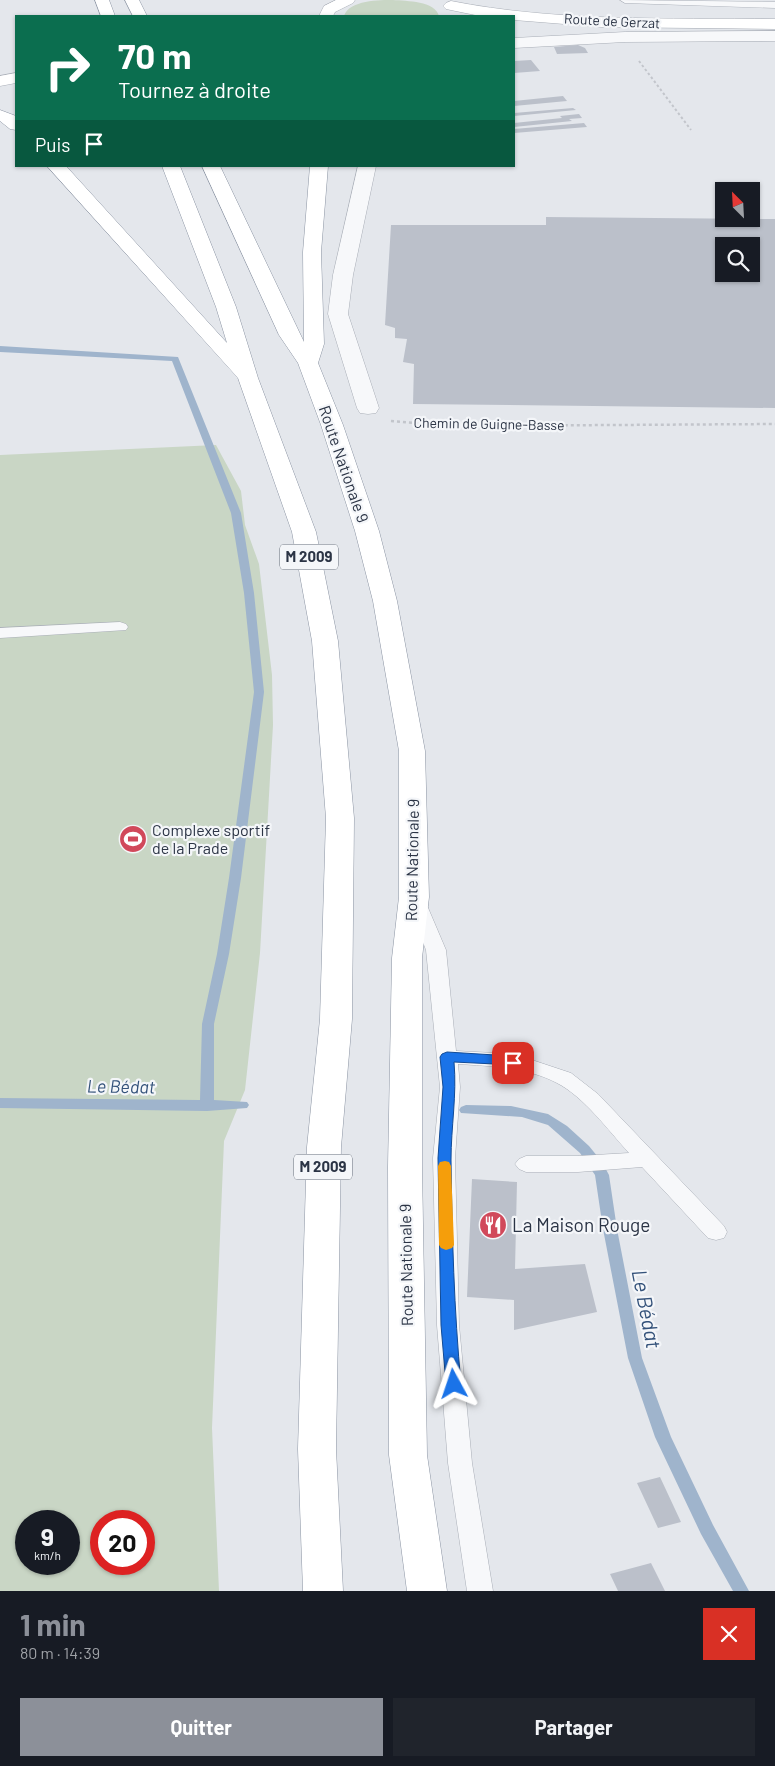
<!DOCTYPE html>
<html lang="fr">
<meta charset="utf-8">
<style>
:root{--surface:#171b24;--page:#20242c;--text:#f1f3f6;--muted:#9ea1a6;--accent:#8c9099}
body{margin:0;font-family:Barlow,sans-serif;background:var(--page);color:var(--text);height:100vh;display:flex;flex-direction:column;font-size:19px;white-space:nowrap}
*{box-sizing:border-box;margin:0}
p{font-size:16px;color:var(--muted)}
.icon{flex:none;width:28px;height:28px;fill:none;stroke:currentColor;stroke-width:2;stroke-linecap:round;stroke-linejoin:round}
.map{position:relative;height:1591px;overflow:hidden}
.side{display:flex;flex-direction:column;background:var(--surface);flex:1}
.side>*{flex:none}
.top-card{position:absolute;left:15px;top:15px;width:500px;height:152px;border-radius:0px;box-shadow:0 1px 4px #0004;background:#0b6e4f;color:#fff;overflow:hidden}
.needle{width:32px;rotate:336deg}
.controls{position:absolute;left:715px;top:182px;display:grid;gap:10px}
.controls a{display:grid;place-items:center;width:45px;height:45px;border-radius:0px;background:var(--surface);box-shadow:0 1px 4px #0004;font-size:25px}
.speed{position:absolute;left:15px;top:1510px;display:flex;gap:10px;font-size:25px;font-weight:700;text-align:center}
.speed>*{display:grid;place-content:center;width:65px;height:65px;border-radius:50%;background:var(--surface);box-shadow:0 1px 4px #0004;line-height:1}
.speed small{font-size:12px;font-weight:400}
.speed .limit{border:8px solid #d22;background:#fff;color:#111}
.pin{position:absolute;display:grid;place-items:center;width:42px;height:42px;color:#fff;margin:-21px;border-radius:10px;box-shadow:0 2px 8px #0006}
.me{position:absolute;width:55px;margin:-28px;rotate:355deg;stroke-linejoin:round;filter:drop-shadow(0 0 4px #0008)}
.turn{display:flex;align-items:center;gap:18px;height:105px;padding:0 20px;font-size:22px}
.turn .icon{width:65px;height:65px;stroke-width:2.5}
.turn b{display:block;font-size:35px;line-height:42px}
.then{display:flex;align-items:center;height:48px;padding:0 20px;background:#0003;gap:10px;font-size:19px}
.round{display:grid;place-items:center;flex:none;width:52px;height:52px;border-radius:0px;background:var(--page)}
.headline{display:flex;align-items:center;justify-content:space-between;height:85px;padding:0 20px}
h1{font-size:30px;font-weight:700;line-height:38px;color:var(--accent)}
.cta{display:flex;gap:10px;margin-top:auto;padding:10px 20px}
.cta a{flex:1;height:58px;border-radius:0px;background:var(--accent);color:#fff;font-size:20px;font-weight:700;line-height:58px;text-align:center}
.cta a+a{background:var(--page);color:var(--text)}
.map>svg:first-child{display:block}
.green{fill:#c9d6c5;fill-rule:evenodd}
.lines{fill:none;stroke-linecap:round;stroke-linejoin:round}
.stream{fill:#9fb4cc;fill-rule:evenodd}
.building{fill:#bbc0ca;fill-rule:evenodd}
.service-casing{stroke:#a9aeb7;stroke-width:1}
.minor-casing{stroke:#a9aeb7;stroke-width:1}
.secondary-casing{stroke:#a9aeb7;stroke-width:1}
.trunk-casing{stroke:#8b94a3;stroke-width:1}
.path-far1{stroke:#c2c5cb;stroke-width:2;stroke-dasharray:2.5 2.5;stroke-linecap:butt}
.path{stroke:#c2c5cb;stroke-width:2.5;stroke-dasharray:3 3;stroke-linecap:butt}
.service{fill:#f7f8fa;fill-rule:evenodd}
.minor{fill:#f7f8fa;fill-rule:evenodd}
.secondary{fill:#fff;fill-rule:evenodd}
.trunk{fill:#fff;fill-rule:evenodd}
.route{fill:#1a73e8;stroke:#114b97}
.slow{fill:#f59e0b}
.labels{text-anchor:middle;stroke-width:4.5;stroke-linejoin:round;paint-order:stroke}
.far-street-label{font-size:14px;fill:#2b3445;stroke:#f4f6f9}
.shield{fill:#f4f6f9;stroke:#676e7b;stroke-width:1}
.shield-label{font-size:15px;font-weight:bold;fill:#2b3445}
.street-label{font-size:16px;fill:#2b3445;stroke:#f4f6f9}
.poi-label{font-size:16px;fill:#2b3445;stroke:#f4f6f9;text-anchor:start}
.water-label{font-size:18px;font-style:italic;fill:#34527a;stroke:#f4f6f9}
.near-poi-label{font-size:19px;fill:#2b3445;stroke:#f4f6f9;text-anchor:start}
.near-water-label{font-size:21px;font-style:italic;fill:#34527a;stroke:#f4f6f9}
</style>
<div class="map">
<svg width="775" height="1591" viewBox="0 0 775 1591">
<rect width="100%" height="100%" fill="#e4e7ec"/>
<path class="green" d="M393,0c14,1 42,1 46,16h-95c5,-16 36,-16 49,-16z
M216,445l25,46 4,34 14,39 13,111 1,50 -13,228 -15,137 -21,51 -12,287 7,163h-219v-1136zM26,1521h43v43h-43zM101,1521h43v43h-43z"/>
<g class="lines">
<path class="stream" d="M0,346l178,11 63,156 13,80 10,99 -23,186 -12,76 -15,70v76l33,2 2,3 -2,3 -40,3 -207,-3v-10l200,2 2,-76 15,-70 12,-76 25,-186 -10,-99 -13,-80 -59,-152 -172,-9z
M466,1105l45,1 37,8 19,12 22,20 13,16 7,13 8,54 25,129 29,79 42,88 36,66h-16l-32,-57 -46,-97 -27,-79 -25,-129 -8,-54 -15,-22 -32,-28 -26,-8 -61,-4 -2,-3 2,-3z"/>
</g>
<path class="building" d="M578,45l7,3 3,5 -31,1 -3,-7z
M531,60l9,11 -26,2v-12z
M563,96l4,5 -53,5v-5z
M573,108l3,2 -62,6v-3z
M579,114l3,4 -13,1 3,2 -58,6v-4l48,-5 -2,-2z
M584,123l3,4 -73,6v-4z
M546,217l229,2v189l-362,-4 1,-40 -11,-2 4,-23 -12,-1v-10l-10,-3 6,-100h155zM724,246h27v28h-27z
M472,1179l45,3 -2,87 70,-5 12,48 -83,18v-30l-47,-3z
M660,1477l21,45 -23,6 -21,-45z
M651,1563l14,28h-47l-8,-17z"/>
<g class="lines">
<g class="service-casing">
<path id="service" d="M620,0l155,2v6l-150,-5z
M120,622l6,2 2,3 -2,3 -126,8v-10z
M417,897l7,2 2,4 20,47 10,101 39,2 37,7 39,13 27,21 126,132 3,6 -3,6 -8,2 -8,-2 -66,-71 -64,5h-52l-7,-3 -4,-5 4,-5 7,-3h52l51,-3c-21,-23 -45,-56 -72,-70 -30,-16 -67,-17 -99,-19l2,23 -5,71 4,167 13,138 21,128h-26l-19,-128 -11,-138 -4,-167 7,-71 -14,-137 -18,-47 2,-4z"/>
</g>
<g class="minor-casing">
<path id="minor" d="M775,31v10l-150,1 -111,6v-10l111,-6z
M358,166h18l-23,109 -5,39 31,94 -3,5 -8,1 -8,-1 -3,-5 -29,-94 5,-39z"/>
</g>
<g class="secondary-casing">
<path id="secondary" d="M336,0h19l-2,3 -18,9 -2,4h-14l5,-10z
M451,1c106,21 216,17 324,18v10l-173,-2 -88,-7v-4h-34l-34,-7 -3,-3 3,-3z
M16,73v10l-16,3v-10z"/>
</g>
<g class="trunk-casing">
<path id="trunk" d="M95,0h14l6,16h-14z
M125,0h14l8,16h-14z
M0,110l16,6v14l-6,-1 -10,-8z
M47,166h19l161,177 -11,-36 -54,-141h18l56,141 22,71 58,154 22,109 16,177 -2,201 -11,128 -5,302 7,142h-40l-5,-142 9,-302 13,-128 6,-201 -14,-177 -20,-109 -54,-154z
M202,166h18l84,176 -1,-90 7,-86h18l-7,86 3,92 -6,19 25,62 36,106 18,70 28,150 4,146 -7,61v209l5,288 20,136h-40l-18,-136 -1,-288 4,-209 7,-61v-146l-26,-150 -18,-70 -34,-106 -23,-62 -19,-28z"/>
</g>
<path class="path-far1" d="M639,61l52,69"/>
<path class="path" d="M391,421l62,5 322,-2"/>
<use href="#service" class="service"/>
<use href="#minor" class="minor"/>
<use href="#secondary" class="secondary"/>
<use href="#trunk" class="trunk"/>
</g>
<path class="route" d="M447,1052l48,3 23,5 2,3 -2,4 -5,1 -18,-4 -41,-2c3,33 -3,65 -3,98 1,75 3,150 10,224l-2,5 -5,1 -6,-1 -2,-5 -5,-59 -3,-167 5,-71 -3,-30 2,-3z"/>
<path class="slow" d="M445,1161l4,1 2,4 3,79 -2,3 -6,2 -5,-2 -2,-3 -1,-79 2,-4z"/>
<defs>
<g id="stadium-disc" transform="scale(1.4375)"><circle r="9.5" fill="#d1495b" stroke="#f4f6f9"/><path d="M0-5a6.5 5 0 1 0 0 10a6.5 5 0 1 0 0-10ZM-3.5-1.8h7v3.6h-7Z" fill="#fff"/></g>
<g id="restaurant-disc" transform="scale(1.4375)"><circle r="9.5" fill="#d1495b" stroke="#f4f6f9"/><path d="M-5-6h1v4h1v-4h1v4h1v-4h1v5L-1.5 .5V6h-2V.5L-5-1ZM5-6V6H3V1.5H1.5Q1.5-4 5-6Z" fill="#fff"/></g>
</defs>
<g fill-rule="evenodd">
<use href="#stadium-disc" x="133" y="839"/>
<use href="#restaurant-disc" x="493" y="1225"/>
</g>
<g class="labels">
<g class="far-street-label">
<text transform="translate(612 21) rotate(3)" y="5">Route de Gerzat</text>
<text transform="translate(489 424) rotate(1)" y="5">Chemin de Guigne-Basse</text>
</g>
<g class="shield">
<rect x="280" y="544.5" width="58" height="25" rx="4"/>
<rect x="294" y="1154.5" width="58" height="25" rx="4"/>
</g>
<g class="shield-label">
<text x="309" y="562">M 2009</text>
<text x="323" y="1172">M 2009</text>
</g>
<g class="street-label">
<text transform="translate(344 464) rotate(71)" y="6">Route Nationale 9</text>
<text transform="translate(412 860) rotate(-89)" y="6">Route Nationale 9</text>
<text transform="translate(406 1265) rotate(-91)" y="6">Route Nationale 9</text>
</g>
<g class="poi-label">
<text x="152" y="836">Complexe sportif<tspan x="152" dy="18">de la Prade</tspan></text>
</g>
<g class="water-label">
<text transform="translate(121 1087) rotate(1)" y="6">Le Bédat</text>
</g>
<g class="near-poi-label">
<text x="512" y="1232">La Maison Rouge</text>
</g>
<g class="near-water-label">
<text transform="translate(646 1309) rotate(79)" y="7">Le Bédat</text>
</g>
</g>
</svg>
<div class="controls">
<a><svg class="needle" viewBox="-14 -14 28 28"><path d="M0-13l5 13h-10z" fill="#e53935"/><path d="M0 13l5-13h-10z" fill="#9ea1a6"/></svg></a>
<a><svg class="icon" aria-label="search" viewBox="0 0 24 24"><circle cx="10" cy="10" r="6"/><path d="M15 15l6 6"/></svg></a>
</div>
<div class="speed"><div>9<small>km/h</small></div><div class="limit">20</div></div>
<div class="pin" style="left:513px;top:1063px;background:#d93025"><svg class="icon" aria-label="arrive" viewBox="0 0 24 24"><path d="M6 21V4h12l-3 4 3 4H6"/></svg></div>
<svg class="me" style="left:454px;top:1384px" viewBox="-20 -20 40 40"><path d="M0-17L14 15 0 8-14 15z" fill="#1a73e8" stroke="#fff" stroke-width="4"/></svg>
<div class="top-card">
<div class="turn"><svg class="icon" aria-label="right" viewBox="0 0 24 24"><path d="M7 20v-9h11M14 6l5 5-5 5"/></svg><div><b>70 m</b>Tournez à droite</div></div>
<div class="then">Puis<svg class="icon" aria-label="arrive" viewBox="0 0 24 24"><path d="M6 21V4h12l-3 4 3 4H6"/></svg></div>
</div>
</div>
<section class="side">
<div class="headline"><div><h1>1 min</h1><p>80 m · 14:39</p></div><a class="round" style="background:#d93025;color:#fff"><svg class="icon" aria-label="close" viewBox="0 0 24 24"><path d="M6 6l12 12M18 6L6 18"/></svg></a></div>
<div class="cta"><a>Quitter</a><a>Partager</a></div>
</section>
